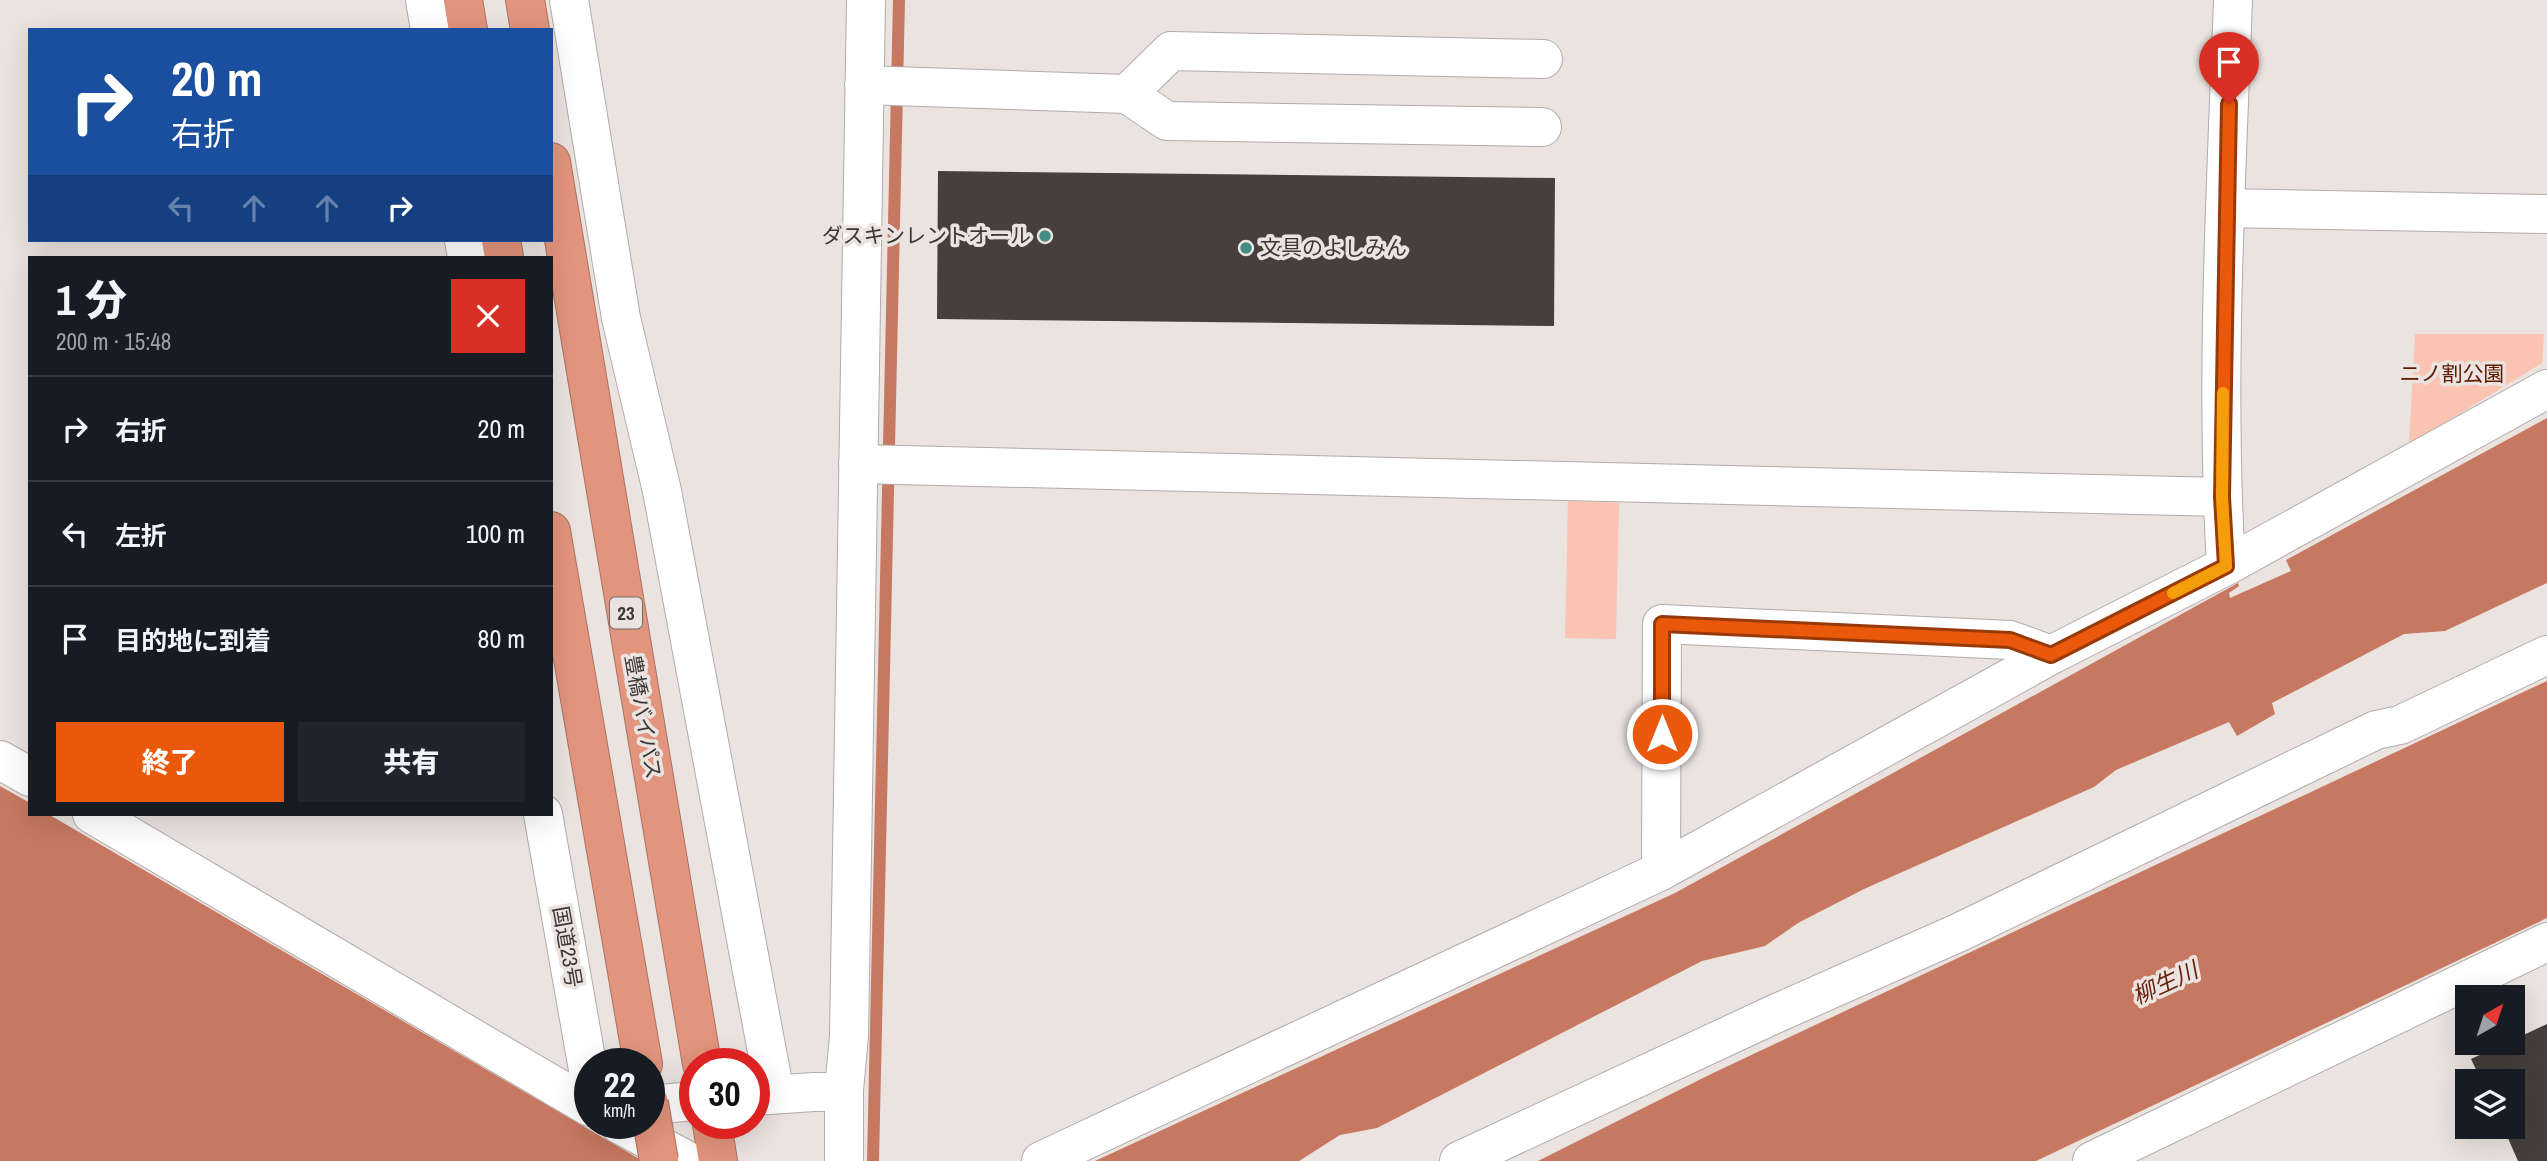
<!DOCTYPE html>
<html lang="ja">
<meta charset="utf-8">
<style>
:root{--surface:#171b24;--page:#20242c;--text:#f1f3f6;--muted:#9ea1a6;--line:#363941;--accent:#ea580c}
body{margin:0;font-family:"Archivo Narrow","Noto Sans JP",sans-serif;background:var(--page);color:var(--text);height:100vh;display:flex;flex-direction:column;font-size:26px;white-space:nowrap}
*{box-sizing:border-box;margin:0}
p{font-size:23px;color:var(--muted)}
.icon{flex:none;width:38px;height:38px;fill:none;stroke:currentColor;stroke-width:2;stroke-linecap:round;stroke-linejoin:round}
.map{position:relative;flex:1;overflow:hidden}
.sheet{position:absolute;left:28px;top:256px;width:525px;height:560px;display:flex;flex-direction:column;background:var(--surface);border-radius:0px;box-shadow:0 7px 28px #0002}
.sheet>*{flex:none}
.guide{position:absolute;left:28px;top:28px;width:525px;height:214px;border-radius:0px;box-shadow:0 7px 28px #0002;background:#1a4fa0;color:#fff;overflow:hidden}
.needle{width:46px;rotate:39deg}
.buttons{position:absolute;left:2455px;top:985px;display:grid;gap:14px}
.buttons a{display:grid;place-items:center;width:70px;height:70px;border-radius:0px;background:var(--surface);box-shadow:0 7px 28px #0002;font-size:35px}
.speed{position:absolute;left:574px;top:1048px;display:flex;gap:14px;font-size:35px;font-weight:700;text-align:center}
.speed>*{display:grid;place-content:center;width:91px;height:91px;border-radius:50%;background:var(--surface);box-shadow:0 7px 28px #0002;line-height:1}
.speed small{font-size:18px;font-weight:400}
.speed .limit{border:10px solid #d22;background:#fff;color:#111}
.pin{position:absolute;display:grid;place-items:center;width:60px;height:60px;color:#fff;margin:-72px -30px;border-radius:50% 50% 50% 0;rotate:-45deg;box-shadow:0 0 7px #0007}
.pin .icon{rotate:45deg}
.me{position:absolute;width:77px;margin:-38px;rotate:0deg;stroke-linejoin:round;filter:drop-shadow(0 0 5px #0008)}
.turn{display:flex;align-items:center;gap:24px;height:147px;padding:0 28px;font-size:32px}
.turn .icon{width:91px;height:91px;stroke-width:2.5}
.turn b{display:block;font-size:49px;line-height:60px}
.lanes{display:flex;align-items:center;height:66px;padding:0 28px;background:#0003;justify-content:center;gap:35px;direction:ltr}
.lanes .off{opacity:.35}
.round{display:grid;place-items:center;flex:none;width:74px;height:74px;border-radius:0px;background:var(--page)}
.headline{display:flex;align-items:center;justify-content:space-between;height:119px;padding:0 28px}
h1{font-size:42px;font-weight:800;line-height:52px}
.primary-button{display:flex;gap:14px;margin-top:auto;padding:14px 28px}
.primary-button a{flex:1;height:80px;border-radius:0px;background:var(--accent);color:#fff;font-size:28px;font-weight:800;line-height:80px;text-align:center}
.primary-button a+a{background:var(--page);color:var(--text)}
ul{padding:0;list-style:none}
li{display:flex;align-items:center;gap:21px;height:105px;padding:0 28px;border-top:2px solid var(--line)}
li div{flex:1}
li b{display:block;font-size:26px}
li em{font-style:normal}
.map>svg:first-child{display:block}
.green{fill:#fbc3b2}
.water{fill:#c77860}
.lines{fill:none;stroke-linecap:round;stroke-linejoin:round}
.stream{stroke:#c77860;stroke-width:12}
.building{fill:#453f3d}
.minor-casing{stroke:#b2aba9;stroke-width:40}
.highway-casing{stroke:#a87364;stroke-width:40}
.minor{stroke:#fff;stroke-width:38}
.highway{stroke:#e3947c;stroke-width:38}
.highway-bridge-casing{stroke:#a87364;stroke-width:40;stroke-linecap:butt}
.highway-bridge{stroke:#e3947c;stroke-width:38}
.route-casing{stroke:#983908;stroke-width:18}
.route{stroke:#ea580c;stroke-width:12}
.slow{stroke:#f59e0b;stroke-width:12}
.poi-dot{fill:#448b85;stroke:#eae3e0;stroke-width:2.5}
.labels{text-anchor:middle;stroke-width:7;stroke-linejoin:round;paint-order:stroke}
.shield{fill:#eae3e0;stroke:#6f6b69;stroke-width:2}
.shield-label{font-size:19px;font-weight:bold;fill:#3a3736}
.poi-label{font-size:21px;fill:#3a3736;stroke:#eae3e0;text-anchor:end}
.park-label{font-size:21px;fill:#611900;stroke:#eae3e0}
.street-label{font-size:21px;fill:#3a3736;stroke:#eae3e0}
.water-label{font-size:23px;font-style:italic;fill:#671f05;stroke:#eae3e0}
</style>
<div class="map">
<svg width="2547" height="1161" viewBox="0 0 2547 1161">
<rect width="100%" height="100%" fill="#eae3e0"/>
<path class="green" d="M2415,334h129l-2,29 -133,82z
M1568,501l51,2 -3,136 -51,-1z"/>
<path class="water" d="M2547,418v165l-102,48 -41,3 -132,69 3,11 -38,22 -8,-14 -113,48 -22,17 -230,102 -66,34 -33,23 -63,15 -325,167 -37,7 -41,26h-204l580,-268 563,-310 1,3 -10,7 1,5 61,-27 -5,-11z
M2547,681v237l-511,243h-498l173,-87z
M0,786l30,17v11h18l595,347h-643z"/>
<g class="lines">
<path class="stream" d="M873,1161l26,-1161"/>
</g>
<path class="building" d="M938,171l617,7 -1,148 -617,-7z
M2547,1024v137h-29l-15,-34h10v-45h-31l-11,-23 35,-16h7v-3z"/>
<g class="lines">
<g class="minor-casing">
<path id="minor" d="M425,0l5,30
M569,0l52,318 41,173 113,603
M864,85l263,9 40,27 375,6
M1127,94l44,-43 372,8
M2225,208l322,6
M464,240l3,17
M858,464l1364,33
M2226,566c-11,-188 0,-378 7,-566
M0,760l30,17
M92,814l498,293
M543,814l47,267
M1661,871l1,-247 348,16 41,15
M754,1096l90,-6
M649,1105l46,-4
M619,1124l69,37
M844,1161v-71l5,-54 17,-1036
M1041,1161l620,-290 390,-216 175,-89 321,-177
M1459,1161l318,-148 183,-81 416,-202 24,-5 147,-70
M2092,1161l455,-219"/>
</g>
<g class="highway-casing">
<path id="highway" d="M463,0l5,30
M525,0l5,30
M551,162l151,902
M501,240l3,17
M551,531l92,533
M712,1124l6,37"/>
</g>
<use href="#minor" class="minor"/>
<use href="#highway" class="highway"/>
<g class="highway-bridge-casing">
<path id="highway-bridge" d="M649,1103l10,58"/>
</g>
<use href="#highway-bridge" class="highway-bridge"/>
</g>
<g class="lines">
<g class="route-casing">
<path id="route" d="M1662,734v-110l348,16 41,15 175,-89 -4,-69 7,-393"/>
</g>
<use href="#route" class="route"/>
<path class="slow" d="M2173,593l53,-27 -4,-69 1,-104"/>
</g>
<g class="poi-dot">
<circle cx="1045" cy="236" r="7"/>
<circle cx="1246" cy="248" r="7"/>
</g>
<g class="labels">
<rect class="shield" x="610" y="597.5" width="32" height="31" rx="5"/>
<g class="shield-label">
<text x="626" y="620">23</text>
</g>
<g class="poi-label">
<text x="1031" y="243">ダスキンレントオール</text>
<text x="1260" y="255" text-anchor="start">文具のよしみん</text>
</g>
<g class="park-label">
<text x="2452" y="381">ニノ割公園</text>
</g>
<g class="street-label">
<text transform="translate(643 717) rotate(80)" y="7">豊橋バイパス</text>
<text transform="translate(567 947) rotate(80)" y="7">国道23号</text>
</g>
<g class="water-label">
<text transform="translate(2165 983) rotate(-25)" y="8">柳生川</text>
</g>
</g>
</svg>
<div class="buttons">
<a><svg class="needle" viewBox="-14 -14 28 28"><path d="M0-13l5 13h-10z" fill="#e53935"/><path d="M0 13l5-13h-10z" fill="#9ea1a6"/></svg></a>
<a><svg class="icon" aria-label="layers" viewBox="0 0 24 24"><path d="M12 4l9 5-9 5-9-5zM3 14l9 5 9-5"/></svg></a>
</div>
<div class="speed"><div>22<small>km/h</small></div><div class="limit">30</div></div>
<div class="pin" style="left:2229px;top:104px;background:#d93025"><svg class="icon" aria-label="arrive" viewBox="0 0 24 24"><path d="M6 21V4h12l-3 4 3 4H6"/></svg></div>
<svg class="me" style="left:1662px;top:734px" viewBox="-20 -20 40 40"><circle r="17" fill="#ea580c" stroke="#fff" stroke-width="3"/><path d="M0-11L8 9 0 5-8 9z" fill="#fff"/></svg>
<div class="guide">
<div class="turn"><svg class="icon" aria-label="right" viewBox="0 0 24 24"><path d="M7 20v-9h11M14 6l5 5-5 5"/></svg><div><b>20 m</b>右折</div></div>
<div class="lanes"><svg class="icon off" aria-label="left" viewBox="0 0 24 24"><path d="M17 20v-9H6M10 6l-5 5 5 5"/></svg><svg class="icon off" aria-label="ahead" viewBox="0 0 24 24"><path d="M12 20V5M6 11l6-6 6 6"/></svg><svg class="icon off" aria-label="ahead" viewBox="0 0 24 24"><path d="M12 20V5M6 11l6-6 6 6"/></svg><svg class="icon" aria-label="right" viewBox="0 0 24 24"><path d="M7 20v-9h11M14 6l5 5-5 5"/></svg></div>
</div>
<section class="sheet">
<div class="headline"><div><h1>1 分</h1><p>200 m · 15:48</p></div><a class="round" style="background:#d93025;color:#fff"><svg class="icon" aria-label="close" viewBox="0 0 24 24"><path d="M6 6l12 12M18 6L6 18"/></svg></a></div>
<ul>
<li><svg class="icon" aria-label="right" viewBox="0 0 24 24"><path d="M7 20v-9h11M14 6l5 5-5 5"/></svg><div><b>右折</b></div><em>20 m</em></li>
<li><svg class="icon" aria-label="left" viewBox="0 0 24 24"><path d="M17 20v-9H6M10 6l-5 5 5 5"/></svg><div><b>左折</b></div><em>100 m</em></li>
<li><svg class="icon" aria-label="arrive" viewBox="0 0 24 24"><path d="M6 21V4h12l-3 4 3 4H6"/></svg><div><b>目的地に到着</b></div><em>80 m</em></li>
</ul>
<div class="primary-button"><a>終了</a><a>共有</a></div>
</section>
</div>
